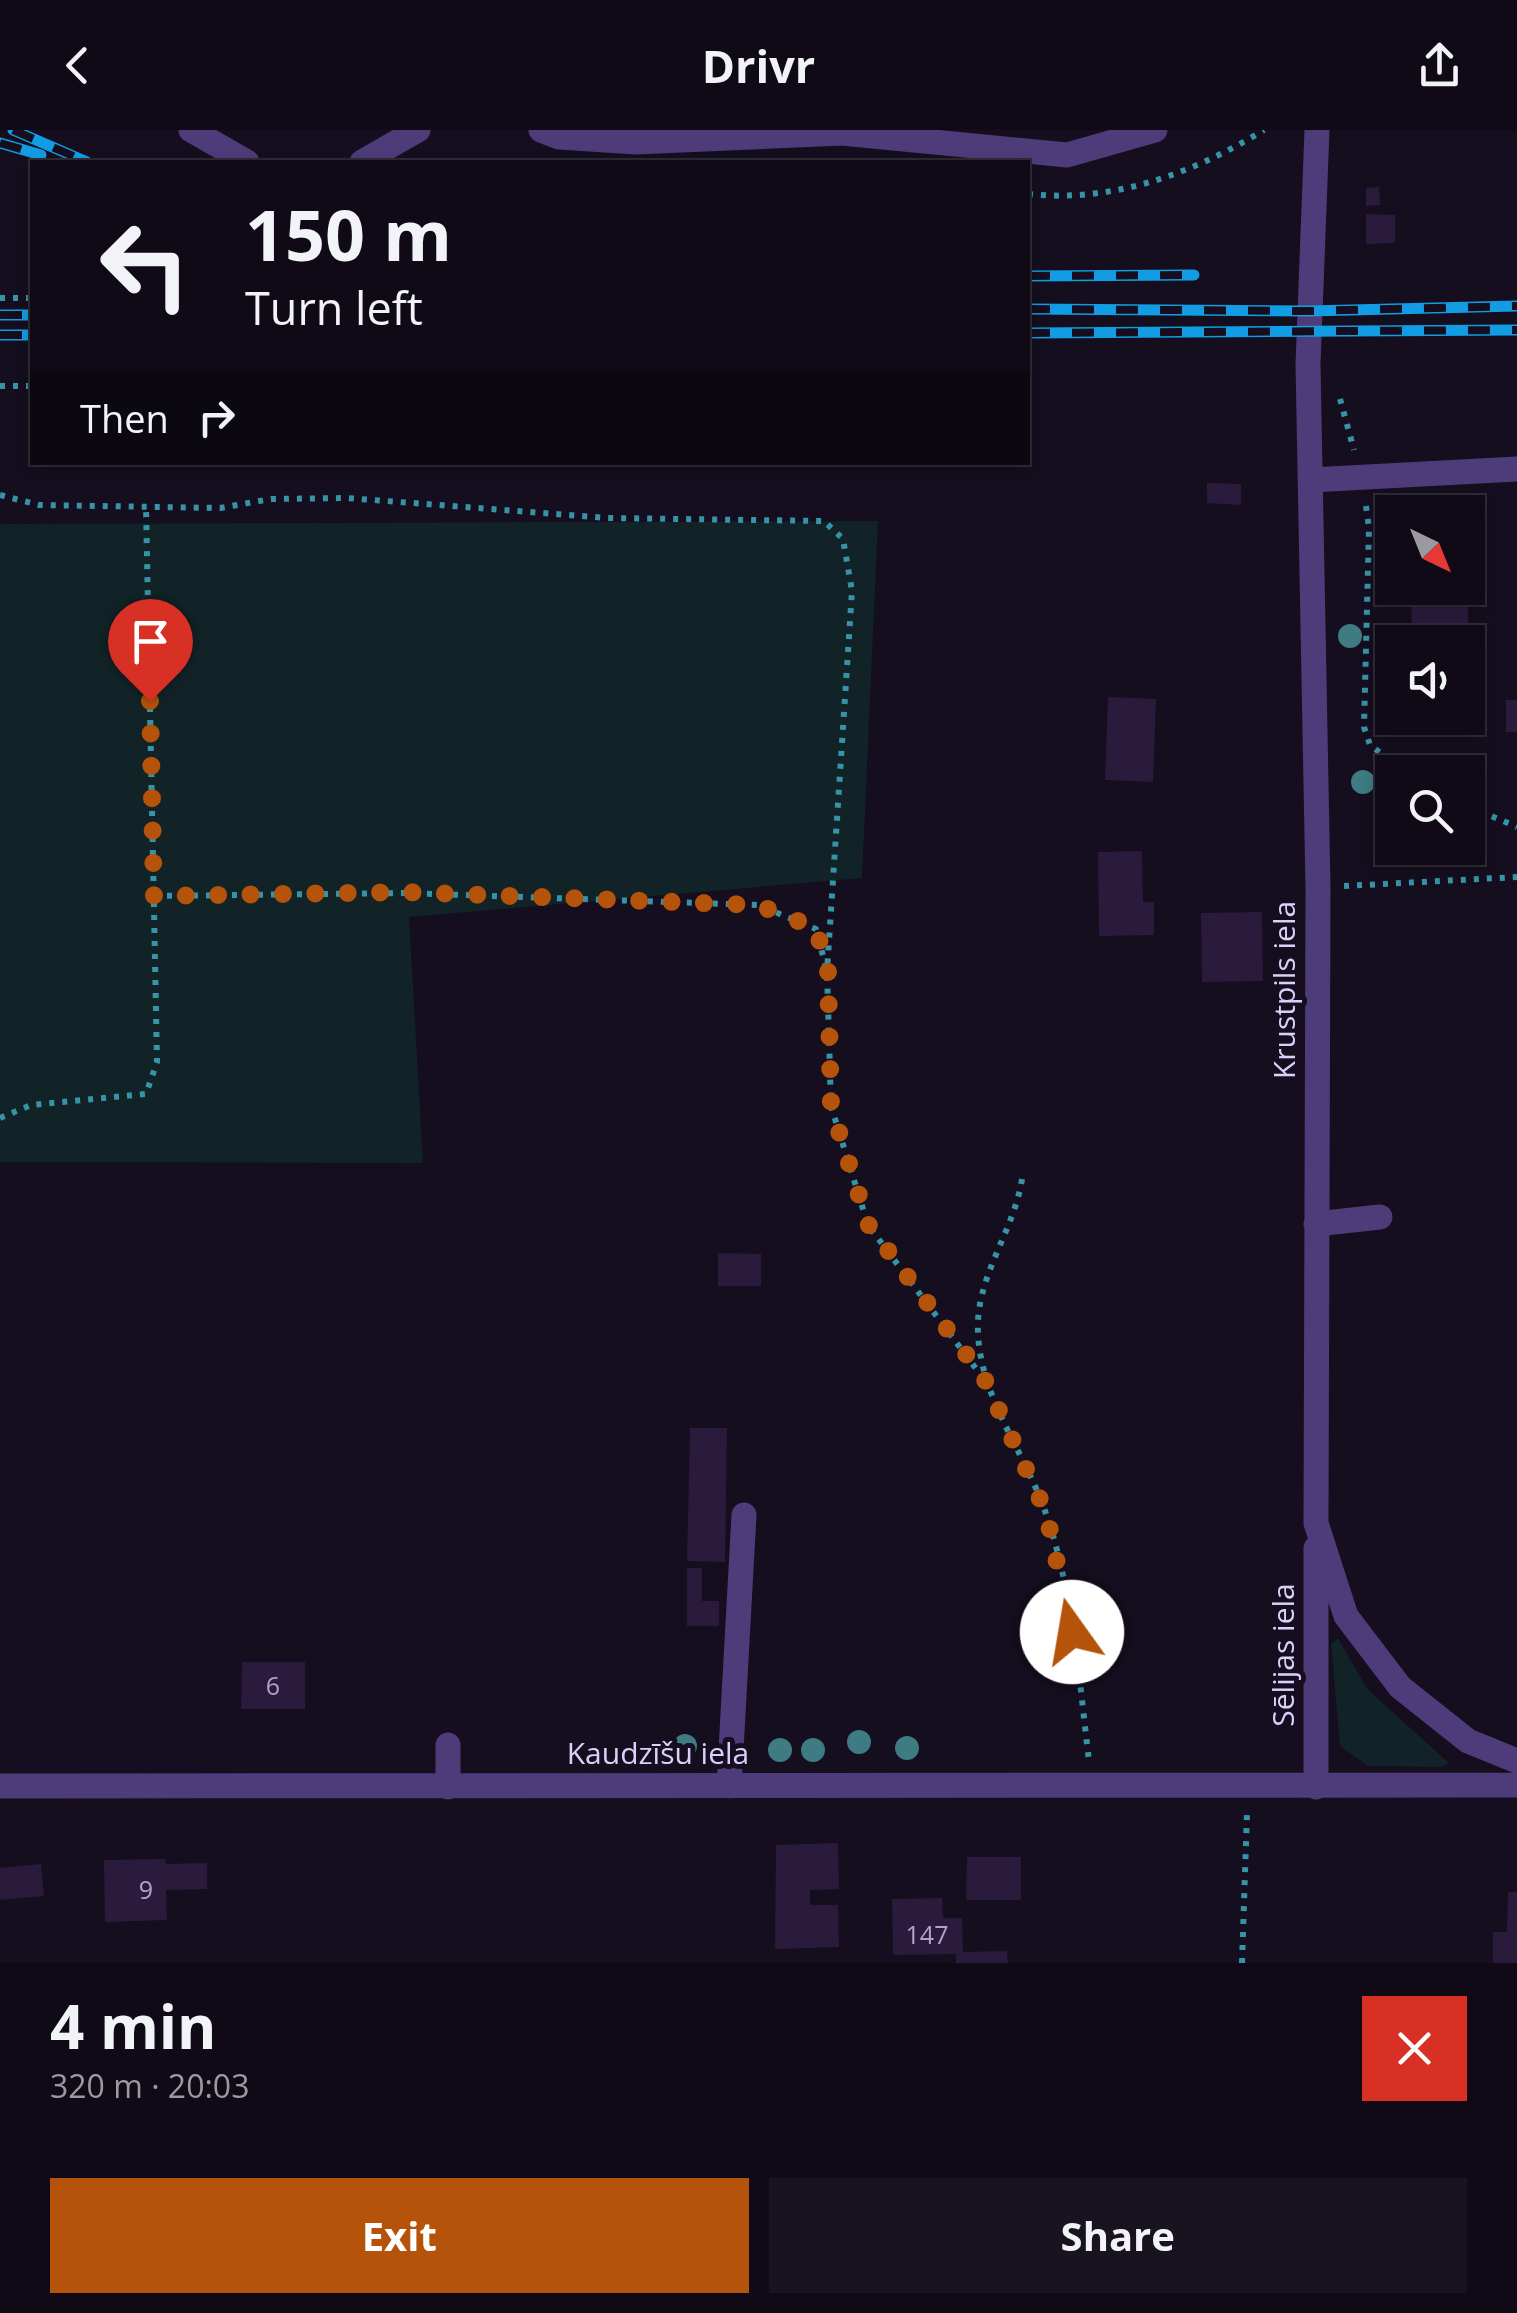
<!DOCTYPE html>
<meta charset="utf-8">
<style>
:root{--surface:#0f0a16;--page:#18131f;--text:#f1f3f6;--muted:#9b9aa1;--line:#2f2b35;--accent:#b45309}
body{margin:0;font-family:"Open Sans",sans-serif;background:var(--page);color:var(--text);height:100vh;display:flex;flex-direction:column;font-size:38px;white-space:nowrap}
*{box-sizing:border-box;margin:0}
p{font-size:32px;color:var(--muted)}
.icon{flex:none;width:55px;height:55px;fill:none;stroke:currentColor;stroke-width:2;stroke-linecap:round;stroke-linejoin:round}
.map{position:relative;height:1833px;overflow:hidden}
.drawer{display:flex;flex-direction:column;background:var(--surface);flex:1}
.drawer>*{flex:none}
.guide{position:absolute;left:30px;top:30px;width:1000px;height:305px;border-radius:0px;box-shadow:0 5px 15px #0003,0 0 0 2px var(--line);background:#0f0a16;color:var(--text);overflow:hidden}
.needle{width:65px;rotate:137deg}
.fabs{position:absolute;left:1375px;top:365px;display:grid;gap:20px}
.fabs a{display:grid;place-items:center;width:110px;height:110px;border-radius:0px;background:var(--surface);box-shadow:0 5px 15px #0003,0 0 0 2px var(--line);font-size:50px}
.pin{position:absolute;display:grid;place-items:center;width:85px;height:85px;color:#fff;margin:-102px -42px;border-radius:50% 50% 50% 0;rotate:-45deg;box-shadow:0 0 10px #0007}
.pin .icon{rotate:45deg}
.me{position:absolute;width:110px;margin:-55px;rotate:347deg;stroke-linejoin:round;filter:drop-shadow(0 0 8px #0008)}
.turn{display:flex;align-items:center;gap:35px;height:210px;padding:0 50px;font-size:45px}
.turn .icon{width:130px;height:130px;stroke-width:2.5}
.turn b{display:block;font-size:70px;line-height:85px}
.then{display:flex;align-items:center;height:95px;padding:0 50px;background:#0003;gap:20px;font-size:38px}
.round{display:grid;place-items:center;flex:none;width:105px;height:105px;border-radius:0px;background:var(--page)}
.head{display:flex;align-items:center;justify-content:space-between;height:170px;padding:0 50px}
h1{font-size:60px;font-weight:700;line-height:75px}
.button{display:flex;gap:20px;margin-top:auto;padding:20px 50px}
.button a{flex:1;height:115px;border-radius:0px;background:var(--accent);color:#fff;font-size:40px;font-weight:700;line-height:115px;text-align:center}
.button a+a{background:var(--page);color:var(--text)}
header{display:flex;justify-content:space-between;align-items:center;height:130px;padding:0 50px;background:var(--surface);font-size:45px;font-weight:700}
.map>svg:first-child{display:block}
.green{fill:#112327}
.building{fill:#2a1b3d}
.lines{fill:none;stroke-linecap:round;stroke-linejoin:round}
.path{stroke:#3793a7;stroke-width:6;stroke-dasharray:5 8;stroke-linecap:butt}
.minor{stroke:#4d3c79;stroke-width:25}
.rail-casing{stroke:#129ce3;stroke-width:11}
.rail{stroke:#140e1e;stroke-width:8;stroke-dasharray:22;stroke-linecap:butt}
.tree{fill:#3e7b82}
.route{stroke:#b45309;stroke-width:18;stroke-dasharray:0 32.4}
.labels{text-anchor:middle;stroke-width:10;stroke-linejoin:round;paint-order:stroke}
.number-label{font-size:25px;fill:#b1a1cc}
.street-label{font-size:30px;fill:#decefb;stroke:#140e1e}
</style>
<header><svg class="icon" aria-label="back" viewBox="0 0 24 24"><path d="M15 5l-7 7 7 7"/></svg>Drivr<svg class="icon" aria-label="share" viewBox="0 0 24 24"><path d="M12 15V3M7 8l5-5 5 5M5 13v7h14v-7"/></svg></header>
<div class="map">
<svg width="1517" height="1833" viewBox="0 0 1517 1833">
<rect width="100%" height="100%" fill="#140e1e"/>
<path class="green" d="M878,391l-16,357 -453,39 14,246 -423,-1v-638z
M1338,1508l29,51 82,74 -7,4 -74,-1 -28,-20 -9,-102z"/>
<path class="building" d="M1379,57l1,18 -14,1v-18z
M1366,84l29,1v28l-29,1z
M1207,353l34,1v21l-34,-2z
M1411,458h57v54h-56z
M1108,567l48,2 -3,83 -48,-2z
M1506,570h11v32h-11z
M1413,588h57v18l-57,1z
M1142,721l1,51h11v33l-55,1 -1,-84z
M1262,782l1,69 -61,1 -1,-69z
M718,1123l43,1v32h-43z
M690,1298h37l-2,134 -38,-1z
M687,1438h15v33h17v25h-32z
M242,1532h63v47h-64z
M838,1713l1,46 -29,1v15h28l1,42 -64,2 1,-104z
M967,1727h54v43h-55z
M165,1729l1,5 41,-1v26l-41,1 1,30 -62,2 -1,-62z
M41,1734l3,32 -44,4v-32z
M1508,1762h9v71h-24v-31h14z
M942,1768l1,20h19l1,34 44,-1 1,12h-52v-9l-63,1 -1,-56z"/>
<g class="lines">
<path class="path" d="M1028,64c84,9 164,-20 236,-64
M0,168h32
M0,256h32
M1340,269l14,51
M0,365l39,10 181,3 51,-9 76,-1 261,20 216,3 19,18 9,52 -25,380
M1366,376l3,22 -5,199 6,18 36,27
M1468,676l49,21
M1344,756l173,-9
M154,766l250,-3 354,12 58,24 11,42 4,135 37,119 115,153
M0,988l31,-13 115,-11 11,-32 -11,-556
M1022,1049c-8,53 -47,98 -44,154 3,66 46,118 67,178 28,79 34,168 44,250
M1242,1833l5,-150"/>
<path class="minor" d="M191,0l56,32
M541,0l18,7 77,5 206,-9 225,22 88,-25
M1317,0l-9,234 10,524 -2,635 30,93 54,71 68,54 49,20
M362,32l56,-32
M1311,350l206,-11
M1316,1094l64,-7
M1316,1418v239
M0,1656l1517,-1
M729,1656l15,-271
M448,1657v-42"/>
<g class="rail-casing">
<path id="rail" d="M13,0l74,32
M0,13l41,12
M1028,146l166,-1
M1028,179l281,2 208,-5
M0,185h32
M1028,203l489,-3
M0,205h32"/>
</g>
<use href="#rail" class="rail"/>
</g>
<g class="tree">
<circle cx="1350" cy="506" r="12"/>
<circle cx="1363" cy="652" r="12"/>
<circle cx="859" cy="1612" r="12"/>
<circle cx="685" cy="1616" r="12"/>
<circle cx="907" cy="1618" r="12"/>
<circle cx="780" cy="1620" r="12"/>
<circle cx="813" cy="1620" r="12"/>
</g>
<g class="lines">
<path class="route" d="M150,571l4,195 250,-4 354,13 58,23 12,43 3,135 37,118 116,154 62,134 26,120"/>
</g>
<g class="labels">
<g class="number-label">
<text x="273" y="1565">6</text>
<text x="146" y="1769">9</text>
<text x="927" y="1814">147</text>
</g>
<g class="street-label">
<text transform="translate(1285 860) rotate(-90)" y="10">Krustpils iela</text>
<text transform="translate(1284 1525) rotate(-90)" y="10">Sēlijas iela</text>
<text x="658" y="1634">Kaudzīšu iela</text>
</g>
</g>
</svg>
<div class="fabs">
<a><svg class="needle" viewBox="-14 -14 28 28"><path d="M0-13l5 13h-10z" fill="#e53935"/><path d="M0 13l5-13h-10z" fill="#9b9aa1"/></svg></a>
<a><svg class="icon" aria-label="sound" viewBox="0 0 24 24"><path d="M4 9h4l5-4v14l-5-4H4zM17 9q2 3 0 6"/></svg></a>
<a><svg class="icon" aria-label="search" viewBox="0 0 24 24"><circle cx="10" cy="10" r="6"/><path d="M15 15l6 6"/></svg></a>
</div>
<div class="pin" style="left:150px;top:571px;background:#d93025"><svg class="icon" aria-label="arrive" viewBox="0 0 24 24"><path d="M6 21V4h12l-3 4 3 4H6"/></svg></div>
<svg class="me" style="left:1072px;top:1502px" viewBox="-20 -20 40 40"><circle r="19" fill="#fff"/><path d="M0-13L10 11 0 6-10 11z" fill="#b45309"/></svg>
<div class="guide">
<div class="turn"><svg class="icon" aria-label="left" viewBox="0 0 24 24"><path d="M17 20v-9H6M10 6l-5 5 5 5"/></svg><div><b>150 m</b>Turn left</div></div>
<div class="then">Then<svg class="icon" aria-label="right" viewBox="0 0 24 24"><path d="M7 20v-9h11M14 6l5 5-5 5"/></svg></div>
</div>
</div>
<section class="drawer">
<div class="head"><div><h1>4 min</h1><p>320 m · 20:03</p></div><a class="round" style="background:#d93025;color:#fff"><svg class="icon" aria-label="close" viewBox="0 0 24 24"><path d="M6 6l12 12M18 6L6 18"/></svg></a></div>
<div class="button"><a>Exit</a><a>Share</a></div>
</section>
